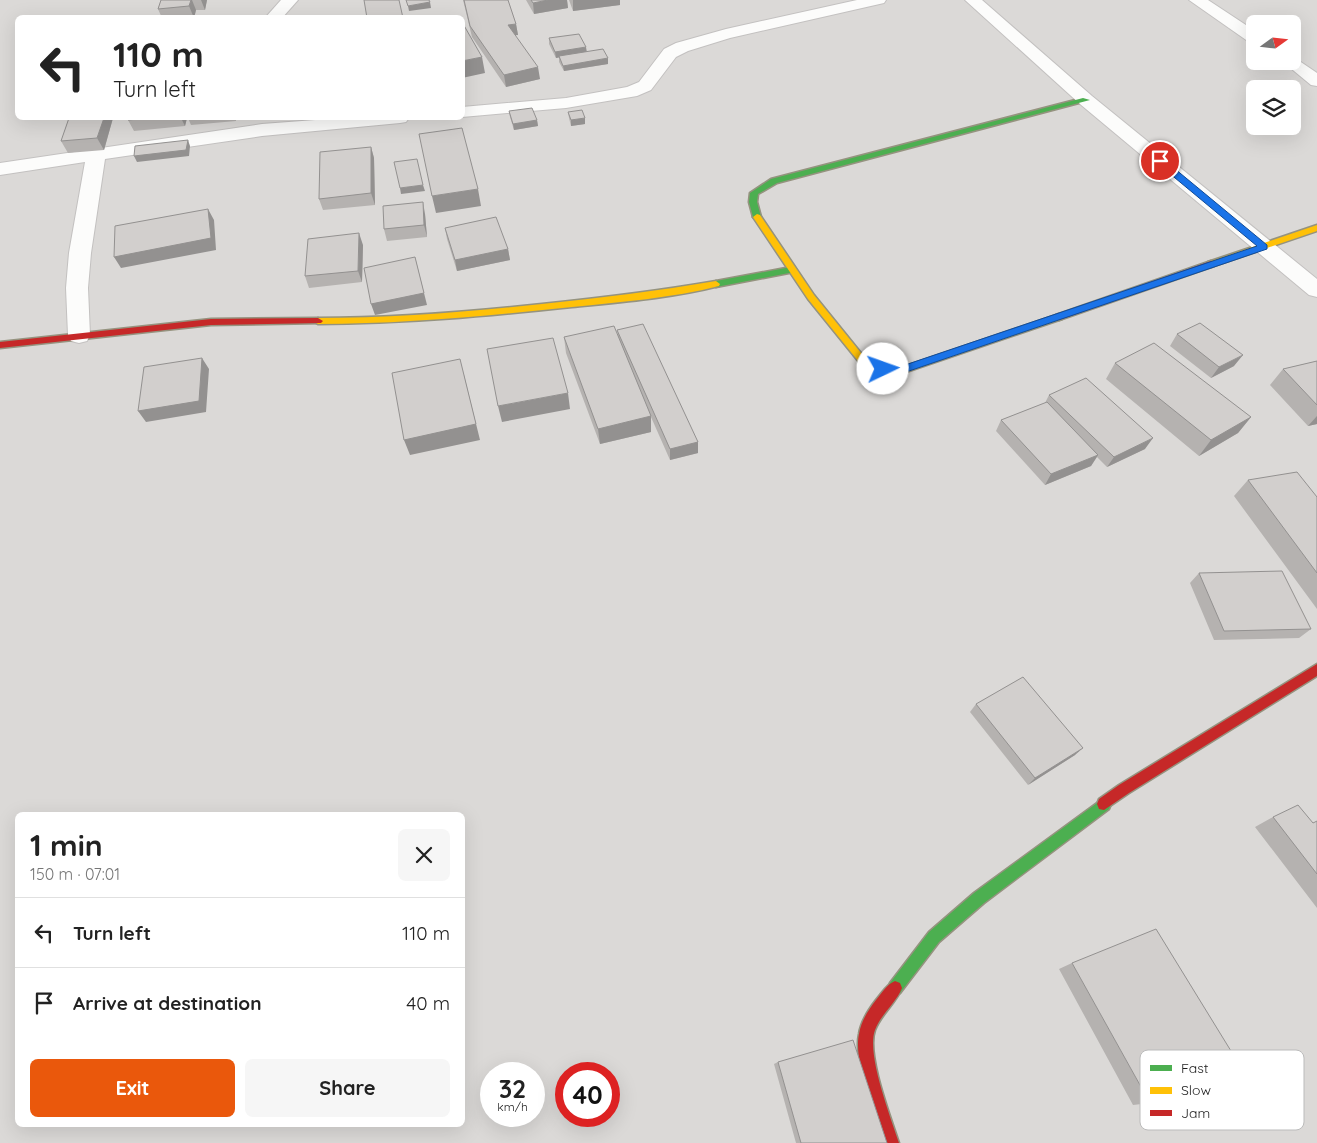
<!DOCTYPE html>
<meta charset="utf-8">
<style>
:root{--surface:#fff;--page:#f6f6f6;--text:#222;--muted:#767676;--line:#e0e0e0;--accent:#ea580c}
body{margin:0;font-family:Quicksand,sans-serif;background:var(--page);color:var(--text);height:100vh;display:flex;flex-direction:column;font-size:19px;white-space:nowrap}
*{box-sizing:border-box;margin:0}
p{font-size:16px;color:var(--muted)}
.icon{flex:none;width:28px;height:28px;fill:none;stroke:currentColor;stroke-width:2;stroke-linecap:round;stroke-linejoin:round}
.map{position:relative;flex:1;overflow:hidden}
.drawer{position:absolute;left:15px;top:812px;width:450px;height:315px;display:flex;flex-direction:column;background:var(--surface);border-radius:8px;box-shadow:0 5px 20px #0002}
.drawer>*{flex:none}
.top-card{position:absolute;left:15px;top:15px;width:450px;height:105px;border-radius:8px;box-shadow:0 5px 20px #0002;background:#fff;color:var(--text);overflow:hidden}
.needle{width:32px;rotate:75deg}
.fabs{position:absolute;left:1246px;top:15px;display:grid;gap:10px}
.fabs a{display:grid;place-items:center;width:55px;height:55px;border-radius:8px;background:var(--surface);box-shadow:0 5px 20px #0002;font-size:25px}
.speed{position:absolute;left:480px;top:1062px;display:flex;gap:10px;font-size:25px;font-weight:700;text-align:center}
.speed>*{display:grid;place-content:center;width:65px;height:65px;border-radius:50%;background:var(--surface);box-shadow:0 5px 20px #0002;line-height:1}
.speed small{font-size:12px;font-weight:400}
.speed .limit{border:8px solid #d22;background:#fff;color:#111}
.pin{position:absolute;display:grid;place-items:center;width:42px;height:42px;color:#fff;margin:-21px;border:2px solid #fff;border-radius:50%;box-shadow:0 1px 5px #0007}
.me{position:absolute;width:55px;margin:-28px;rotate:87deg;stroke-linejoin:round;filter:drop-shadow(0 0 4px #0008)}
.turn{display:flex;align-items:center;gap:18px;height:105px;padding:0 15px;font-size:22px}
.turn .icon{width:65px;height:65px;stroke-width:2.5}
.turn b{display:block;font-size:35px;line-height:42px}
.round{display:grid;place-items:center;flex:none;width:52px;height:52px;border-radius:8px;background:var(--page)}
.headline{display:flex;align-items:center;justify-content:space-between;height:85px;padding:0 15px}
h1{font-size:30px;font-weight:700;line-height:38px}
.action{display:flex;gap:10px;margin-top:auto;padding:10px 15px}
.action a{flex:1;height:58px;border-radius:8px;background:var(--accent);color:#fff;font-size:20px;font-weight:700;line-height:58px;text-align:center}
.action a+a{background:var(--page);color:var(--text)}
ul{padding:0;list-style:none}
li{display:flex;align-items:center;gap:15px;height:70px;padding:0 15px;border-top:1px solid var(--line)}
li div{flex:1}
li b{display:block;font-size:19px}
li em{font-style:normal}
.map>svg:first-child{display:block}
.residential{fill:#dbd9d7;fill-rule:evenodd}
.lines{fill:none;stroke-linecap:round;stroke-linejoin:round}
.street-casing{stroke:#c3c1c0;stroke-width:2}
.fast-casing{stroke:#95937f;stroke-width:3}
.slow-casing{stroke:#95937f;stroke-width:3}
.jam-casing{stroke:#95937f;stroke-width:3}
.street{fill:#fcfcfb;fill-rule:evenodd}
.fast{fill:#4caf50;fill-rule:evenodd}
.slow{fill:#ffc107;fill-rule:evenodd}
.jam{fill:#c62828;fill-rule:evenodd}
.wall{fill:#b5b2b0}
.shaded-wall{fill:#939190}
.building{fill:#d2cfcd;stroke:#939190}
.route{fill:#1a73e8;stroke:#114b97}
.key{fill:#fff;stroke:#bbb;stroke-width:1}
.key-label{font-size:14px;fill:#1d1d1d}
</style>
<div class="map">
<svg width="1317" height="1143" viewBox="0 0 1317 1143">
<rect width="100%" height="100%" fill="#ece9e6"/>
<path class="residential" d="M0,0h1317v1143h-1317zM18,18h444v100h-444zM1255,24h37v37h-37zM1255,89h37v37h-37zM18,815h444v310h-444zM491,1074h43v42h-43zM566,1074h43v42h-43z"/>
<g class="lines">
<g class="street-casing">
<path id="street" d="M281,0h17l-16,18h-17z
M857,0h29l-2,3 -154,35 -42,13 -12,6 -25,33 -14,6 -71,12 -104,9v-10l104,-9 61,-11 12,-5 25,-33 12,-6 50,-14z
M965,0h17l110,96 225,183v18l-8,-2 -229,-191z
M1189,0h19l47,31v12l-6,-1z
M1292,56l25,17v13l-6,-1 -29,-24h10z
M342,118h67l-3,4 -6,1 -138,13 -157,23 -14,94 -3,35 2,47 -3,6 -8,2 -8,-2 -3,-6 -2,-47 3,-35 16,-91 -85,13v-12l262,-39z"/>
</g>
<g class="fast-casing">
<path id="fast" d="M1083,98l7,2 -313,83 -19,11 -1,8 4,15 -4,3 -4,-3 -4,-15 1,-9 21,-14z
M791,267l3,1v4l-78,15 -4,-3 4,-3z
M1104,798l5,1 2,5 -2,5 -125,94 -45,39 -39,51 -5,2 -5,-2 -2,-5 2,-5 39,-51 45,-39z"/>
</g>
<g class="slow-casing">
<path id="slow" d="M757,214l3,1 54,80 51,63 19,8h22l150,-51 3,-1 5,3 -2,2 -156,53 -26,-1 -21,-9 -51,-63 -55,-82z
M1317,225v6l-103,35 -3,1 -4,-3 1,-2z
M716,281l4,3 -1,2c-47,12 -98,16 -147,21 -84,9 -169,17 -254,17l-5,-3 5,-3c75,0 150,-6 224,-14 58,-6 116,-13 174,-23z"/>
</g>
<g class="jam-casing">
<path id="jam" d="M1211,261l3,1v4l-152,53 -3,1 -5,-3 2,-2z
M318,318l5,3 -2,2 -110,2 -211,23v-6l211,-23z
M1317,664v12l-188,117 -25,17 -5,-1 -2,-5 2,-5 20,-14z
M895,981l5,2 2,5c-6,15 -21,26 -27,42 -9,24 16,88 24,113h-16c-8,-27 -30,-82 -24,-109 2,-13 10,-25 17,-34 6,-7 11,-16 19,-19z"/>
</g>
<use href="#street" class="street"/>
<use href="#fast" class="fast"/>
<use href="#slow" class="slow"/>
<use href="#jam" class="jam"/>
</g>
<path class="wall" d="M161,0h46l-2,10h-9l-2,8h-32l-4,-9z
M463,0h45l8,24 2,11h-3l25,44 -34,8 -34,-50z
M526,0h41l1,8 -34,6z
M569,0h51v5l-47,6z
M549,38l38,13 21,13 -44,7 -5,-9v-5l-3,1 -7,-14z
M509,111l28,9 1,6 -24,4 -4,-13z
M568,112l17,6v6l-14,2 -2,-8z
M69,118h44l-9,32 -36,3 -7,-12z
M128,118h59l-2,8 -51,5 -6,-11z
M188,118h48v3l-45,4z
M371,147l3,11 1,47 -52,5 -4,-11z
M425,214l2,23 -40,4 -3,-12z
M445,228l63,21 2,11 -53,11 -10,-32z
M363,245l-1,37 -53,6 -4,-12z
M617,330l81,112v11l-28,7 -19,-43v15l-51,12 -34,-91 -2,-16 54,-1z
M1177,334l57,32 -23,12 -41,-32z
M1317,361v63l-9,2 -38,-41 13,-16z
M1115,363l136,54 -13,16 -39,23 -93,-77z
M1049,395l96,54 -38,18 -10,-10 -6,9 -46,19 -49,-54 5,-11 44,-17z
M1248,480l69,17v112l-83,-113z
M1199,573l112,56 -12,9 -85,2 -24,-57z
M976,704l99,51 -47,30 -58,-73z
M1273,817l40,6 4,-2v87l-62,-81z
M1072,963l78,140 -17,2 -74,-136z
M778,1062l109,81h-91l-22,-79z"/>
<path class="shaded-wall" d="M191,0h1l4,10 -2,8 -5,-12z
M201,0h6l-2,10z
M548,0h19l1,8 -34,6 -1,-11z
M573,0h47v5l-47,6z
M430,2l1,6 -22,3 -1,-5z
M516,24l2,11 -9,1 -1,-11z
M586,47l1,6 -31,5 -1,-6z
M482,57l3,16 -23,5v-17z
M608,58v6l-44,7 -1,-5z
M538,67l2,12 -34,8 -2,-12z
M104,118h9l-9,32 -7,-12z
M181,118h6l-2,8z
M585,118v6l-14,2v-6z
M537,120l1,6 -24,4 -1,-6z
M188,140l2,6 -1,10 -52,6 -3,-6z
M371,147l3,11 1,47 -4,-12z
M423,185l2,6 -24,3 -1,-6z
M478,189l3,17 -45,7 -4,-17z
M423,202l2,12 2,23 -3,-12z
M208,209l6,11 2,30 -95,18 -7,-11z
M359,233l4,12 -1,37 -4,-11z
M508,249l2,11 -53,11 -2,-11z
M415,257l12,48 -52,10 -4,-11z
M1243,355l-9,11 -23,12 8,-11z
M202,358l7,11 -3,43 -60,10 -8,-11z
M464,375l16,65 -70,15 -6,-15z
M568,393l2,16 -68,13 -4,-16z
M651,416v16l-51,12 -2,-15z
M1317,416v8l-9,2z
M1251,417l-13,16 -39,23 12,-16z
M1153,438l-8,11 -38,18 7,-10z
M698,442v11l-28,7v-11z
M1098,455l-7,11 -46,19 6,-11z
M1083,748l-8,7 -47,30 7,-7z"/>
<path class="building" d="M161,0h30l-2,6 -31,3z
M364,0h35l4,18h-36z
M406,0h23l1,2 -22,4z
M464,0h44l8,24 -8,1 30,42 -34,8 -34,-49z
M531,0h17l-15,3z
M462,22l20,35 -20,4z
M579,34l7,13 -31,5 -6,-14z
M603,49l5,9 -45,8 -4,-10z
M532,108l5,12 -24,4 -4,-13z
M582,110l3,8 -14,2 -3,-8z
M69,118h35l-7,20 -36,3z
M128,118h20l-20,2z
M462,128l16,61 -46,7 -13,-62z
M188,140l-2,10 -52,6 1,-10z
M371,147v46l-52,6 1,-47z
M417,159l6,26 -23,3 -6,-26z
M423,202l1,23 -40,4 -1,-23z
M208,209l3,29 -97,19 1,-31z
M496,217l12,32 -53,11 -10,-32z
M359,233l-1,38 -53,5 3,-37z
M415,257l9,36 -53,11 -7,-36z
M1200,323l43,32 -24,12 -42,-33z
M643,324l55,118 -28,7 -53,-119z
M614,326l37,90 -53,13 -34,-92z
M553,338l15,55 -70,13 -11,-57z
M1154,343l97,74 -40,23 -96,-77z
M202,358l-3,43 -61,10 6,-44z
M460,359l16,65 -72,16 -12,-67z
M1317,361v44l-34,-36z
M1086,378l67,60 -39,19 -65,-62z
M1047,402l51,53 -47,19 -50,-54z
M1297,472l20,25v76l-69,-93z
M1282,571l29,58 -87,2 -25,-58z
M1023,677l60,71 -48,30 -59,-74z
M1298,805l15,18 4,-2v53l-44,-57z
M1156,929l83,135 -89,39 -78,-140z
M853,1040l34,103h-86l-23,-81z"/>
<path class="route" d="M1157,159h6l104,86v4l-358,122 -29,1v-5l25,-2 352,-119 -100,-83z"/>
<rect x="1140" y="1050" width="164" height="80" rx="8" class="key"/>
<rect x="1150" y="1065" width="22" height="6" fill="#4caf50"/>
<rect x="1150" y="1087" width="22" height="7" fill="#ffc107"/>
<rect x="1150" y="1110" width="22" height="6" fill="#c62828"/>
<g class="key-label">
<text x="1181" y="1073">Fast</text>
<text x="1181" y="1095">Slow</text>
<text x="1181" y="1118">Jam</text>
</g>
</svg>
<div class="fabs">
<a><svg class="needle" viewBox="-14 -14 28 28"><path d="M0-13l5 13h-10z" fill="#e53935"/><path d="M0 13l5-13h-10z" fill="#767676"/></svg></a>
<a><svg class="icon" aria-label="layers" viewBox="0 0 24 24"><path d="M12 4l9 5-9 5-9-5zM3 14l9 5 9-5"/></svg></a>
</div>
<div class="speed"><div>32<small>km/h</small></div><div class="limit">40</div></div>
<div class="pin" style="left:1160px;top:161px;background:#d93025"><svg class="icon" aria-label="arrive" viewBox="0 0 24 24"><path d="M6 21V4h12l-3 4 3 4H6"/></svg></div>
<svg class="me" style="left:883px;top:369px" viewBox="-20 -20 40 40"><circle r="19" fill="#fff"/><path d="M0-13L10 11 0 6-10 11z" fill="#1a73e8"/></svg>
<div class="top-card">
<div class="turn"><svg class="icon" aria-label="left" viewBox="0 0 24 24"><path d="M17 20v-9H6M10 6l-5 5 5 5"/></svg><div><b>110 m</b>Turn left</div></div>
</div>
<section class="drawer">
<div class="headline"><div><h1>1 min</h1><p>150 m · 07:01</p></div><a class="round"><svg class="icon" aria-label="close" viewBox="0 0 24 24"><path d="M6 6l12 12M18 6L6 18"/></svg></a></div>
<ul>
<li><svg class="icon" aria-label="left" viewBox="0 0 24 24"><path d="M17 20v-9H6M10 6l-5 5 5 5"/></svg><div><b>Turn left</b></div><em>110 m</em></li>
<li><svg class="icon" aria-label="arrive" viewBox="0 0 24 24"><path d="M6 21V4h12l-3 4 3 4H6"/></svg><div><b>Arrive at destination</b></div><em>40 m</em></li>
</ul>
<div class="action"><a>Exit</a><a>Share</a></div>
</section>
</div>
